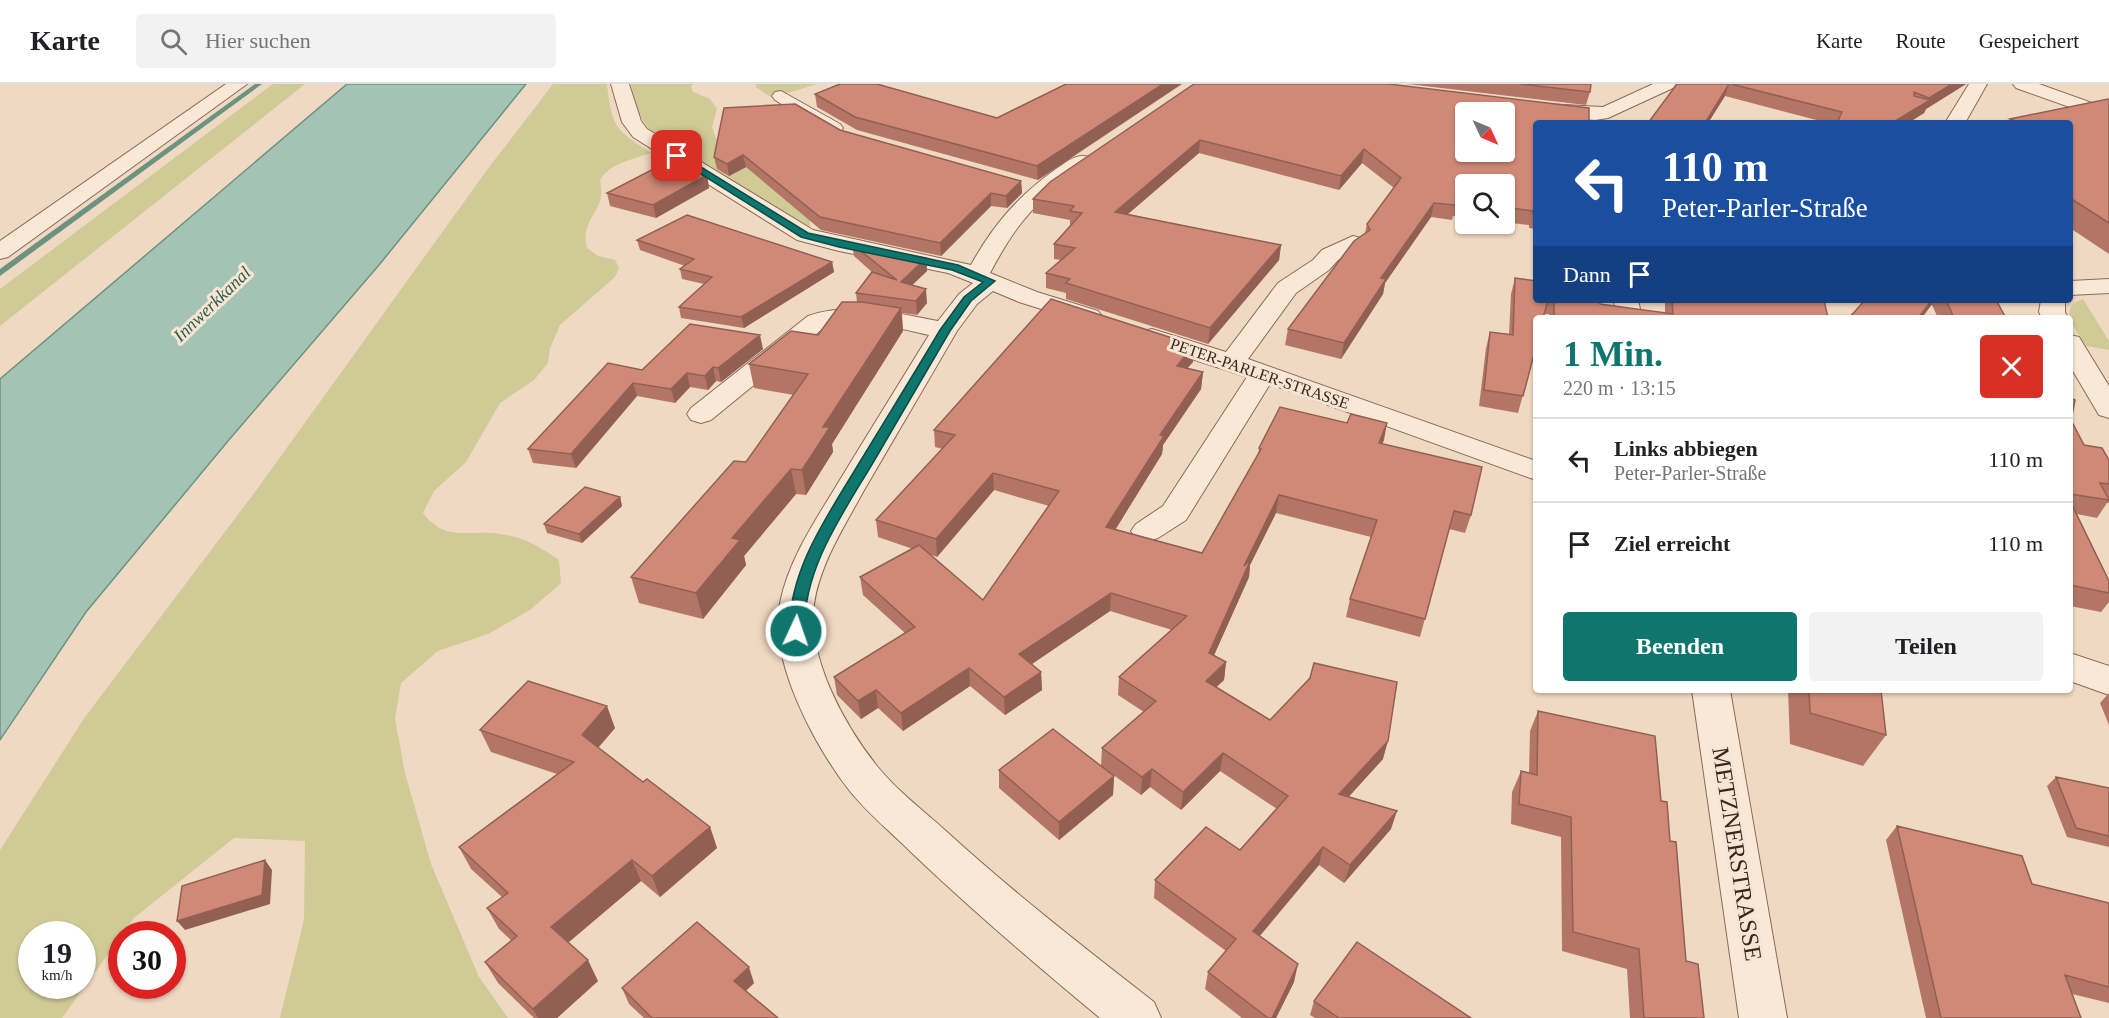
<!DOCTYPE html>
<html lang="de">
<meta charset="utf-8">
<style>
:root{--surface:#fff;--page:#f2f2f2;--text:#202124;--muted:#757577;--line:#e0e0e0;--accent:#0f766e}
body{margin:0;font-family:Georgia,serif;background:var(--page);color:var(--text);height:100vh;display:flex;flex-direction:column;font-size:22px;white-space:nowrap}
*{box-sizing:border-box;margin:0}
p{font-size:20px;color:var(--muted)}
.icon{flex:none;width:33px;height:33px;fill:none;stroke:currentColor;stroke-width:2;stroke-linecap:round;stroke-linejoin:round}
.map{position:relative;flex:1;overflow:hidden}
.details{position:absolute;left:1533px;top:231px;width:540px;height:378px;display:flex;flex-direction:column;background:var(--surface);border-radius:6px;box-shadow:0 2px 4px #0004}
.details>*{flex:none}
.top-card{position:absolute;left:1533px;top:36px;width:540px;height:183px;border-radius:6px;box-shadow:0 2px 4px #0004;background:#1a4fa0;color:#fff;overflow:hidden}
.needle{width:39px;rotate:134deg}
.fabs{position:absolute;left:1455px;top:18px;display:grid;gap:12px}
.fabs a{display:grid;place-items:center;width:60px;height:60px;border-radius:6px;background:var(--surface);box-shadow:0 2px 4px #0004;font-size:30px}
.speed{position:absolute;left:18px;top:837px;display:flex;gap:12px;font-size:30px;font-weight:700;text-align:center}
.speed>*{display:grid;place-content:center;width:78px;height:78px;border-radius:50%;background:var(--surface);box-shadow:0 2px 4px #0004;line-height:1}
.speed small{font-size:15px;font-weight:400}
.speed .limit{border:9px solid #d22;background:#fff;color:#111}
.pin{position:absolute;display:grid;place-items:center;width:51px;height:51px;color:#fff;margin:-26px;border-radius:12px;box-shadow:0 3px 9px #0006}
.me{position:absolute;width:66px;margin:-33px;rotate:3deg;stroke-linejoin:round;filter:drop-shadow(0 0 4px #0008)}
.turn{display:flex;align-items:center;gap:21px;height:126px;padding:0 30px;font-size:27px}
.turn .icon{width:78px;height:78px;stroke-width:2.5}
.turn b{display:block;font-size:42px;line-height:51px}
.then{display:flex;align-items:center;height:57px;padding:0 30px;background:#0003;gap:12px;font-size:22px}
.round{display:grid;place-items:center;flex:none;width:63px;height:63px;border-radius:6px;background:var(--page)}
.head{display:flex;align-items:center;justify-content:space-between;height:102px;padding:0 30px}
h1{font-size:36px;font-weight:800;line-height:45px;color:var(--accent)}
.cta{display:flex;gap:12px;margin-top:auto;padding:12px 30px}
.cta a{flex:1;height:69px;border-radius:6px;background:var(--accent);color:#fff;font-size:24px;font-weight:800;line-height:69px;text-align:center}
.cta a+a{background:var(--page);color:var(--text)}
ul{padding:0;list-style:none}
li{display:flex;align-items:center;gap:18px;height:84px;padding:0 30px;border-top:2px solid var(--line)}
li div{flex:1}
li b{display:block;font-size:22px}
li em{font-style:normal}
header{display:flex;align-items:center;gap:36px;box-sizing:border-box;height:84px;padding:0 30px;background:var(--surface);border-bottom:2px solid var(--line)}
header strong{font-size:28px}
nav{display:flex;gap:33px;margin-inline-start:auto;font-size:21px}
.search{width:420px;height:54px;background:var(--page);display:flex;align-items:center;gap:15px;box-sizing:border-box;padding:0 21px;border-radius:6px;color:var(--muted);font-size:22px}
.map>svg:first-child{display:block}
.green{fill:#cfca96;fill-rule:evenodd}
.water{fill:#a5c3b4;stroke:#6c9280;stroke-width:1.5}
.lines{fill:none;stroke-linecap:round;stroke-linejoin:round}
.stream{fill:#6c9280;fill-rule:evenodd}
.minor-casing{stroke:#8b6959;stroke-width:2}
.minor{fill:#fae8d7;fill-rule:evenodd}
.wall{fill:#b37666;fill-rule:evenodd}
.shaded-wall{fill:#926053}
.building{fill:#d08977;stroke:#926053;stroke-width:1.5;fill-rule:evenodd}
.route{fill:#0f766e;stroke:#0a4d48;stroke-width:1.5}
.labels{text-anchor:middle;stroke-width:6;stroke-linejoin:round;paint-order:stroke}
.far-street-label{font-size:16px;fill:#3b261e;stroke:#f7e5d3}
.far-water-label{font-size:18px;font-style:italic;fill:#2c5b4e;stroke:#f7e5d3}
.near-street-label{font-size:24px;fill:#3b261e;stroke:#f7e5d3}
</style>
<header>
<strong>Karte</strong>
<div class="search"><svg class="icon" aria-label="search" viewBox="0 0 24 24"><circle cx="10" cy="10" r="6"/><path d="M15 15l6 6"/></svg>Hier suchen</div>
<nav><a>Karte</a><a>Route</a><a>Gespeichert</a></nav>
</header>
<div class="map">
<svg width="2109" height="934" viewBox="0 0 2109 934">
<rect width="100%" height="100%" fill="#f0d9c3"/>
<path class="green" d="M273,0h32l-305,242v-37z
M553,0h54c5,44 8,45 44,69 -16,6 -42,10 -51,27 6,27 -9,30 -14,52 -1,5 0,11 1,16l11,8 17,4 4,8 -4,9 -55,48 -10,23 -2,15 -14,17 -34,23 -34,59 -32,29 -11,22c23,30 46,16 77,21 24,3 40,13 59,26l2,23 -31,27 -42,24 -50,17 -37,32 -6,36 10,54 26,91 48,113 29,41h-228l24,-98 1,-79 -71,-3 -100,80 -72,100h-62v-168l85,-133 170,-225 232,-322zM82,850v52h-50v-52z
M631,0h63l-3,2 2,6 17,7 7,10 -5,18 4,11 45,36 16,19 33,24v13l-160,-100c-12,-14 -16,-28 -19,-46z
M756,0h61l-45,14 -16,-11z
M2083,215l26,42v9l-23,-4c-10,-17 -30,-38 -3,-47z"/>
<path class="water" d="M347,0h179l-147,181 -151,176 -142,171 -86,128v-361z"/>
<g class="lines">
<path class="stream" d="M255,0h7l-262,192v-7z"/>
<g class="minor-casing">
<path id="minor" d="M226,0h21l-239,173 -8,2v-18z
M611,0h18l12,37 6,8 166,101 158,35c22,-40 48,-70 85,-96 11,-7 20,-16 33,-12l3,4c-9,14 -31,23 -44,34 -26,22 -42,48 -58,78l47,19 61,19 4,5 -4,5 -9,3 -70,-22 -26,-11 -16,13 -20,27c-31,54 -63,107 -94,161 -19,35 -43,72 -49,112 -7,54 31,122 63,162 20,25 46,44 70,66 66,60 136,115 207,170l7,16h-61c-64,-53 -127,-107 -187,-164 -21,-21 -45,-40 -64,-64 -34,-44 -81,-130 -69,-187 8,-40 31,-76 52,-110 32,-53 65,-106 97,-158 -32,-7 -70,-19 -103,-9l-115,94 -10,3 -10,-3 -4,-6 4,-6 117,-92c47,-15 84,-3 130,5l21,-27 14,-11 -25,-10 -109,-22 -42,-11 -164,-103 -11,-15z
M1653,0h23l-3,4 -65,30 -13,2 -52,-4 -7,-2 -2,-4 2,-4 7,-2 60,3z
M1969,0h18l-22,39h-20z
M2013,0h26l70,25v12l-93,-33z
M781,7l59,33 3,4 -3,4h-14l-51,-32 -3,-4 3,-4z
M1353,152l8,2 4,5 -4,5 -23,12 -9,10 -33,23 -48,66 288,102v19l-266,-96 -84,136 -28,18 -11,3 -11,-3 -5,-7 5,-7 27,-18 84,-129 -104,-34 -4,-6 4,-6 9,-2 74,23 52,-69 35,-23 9,-10z
M2109,195v14l-39,2v-14z
M1614,216h24l4,18h-26z
M2041,216h24v12l3,6h-26l-3,-6z
M2070,251l9,2 30,49v32l-10,-3 -29,-49z
M2070,569l39,13v29l-39,-14z
M1692,606h38l57,328h-48z"/>
</g>
<use href="#minor" class="minor"/>
</g>
<path class="wall" d="M1066,0l-28,96 -181,-50 -40,-23 -2,-13 182,24z
M1194,0l342,39v106l-7,-1v-3l-25,-3v-38h-38v34l-13,-2 -1,4 -21,-3 -46,66 -2,11 -42,65 -56,-14 3,-16 77,-96 2,-9 27,-36 -32,-25 -23,27 -140,-37 -71,61 153,31 -2,15 -71,84 -142,-45v-6l-20,-5v-15l15,-13 -7,-1v-15l16,-18v-6l-37,-7v-14z
M1407,0h184l-1,8 -4,13z
M1677,0h289l-40,25 -2,4 -16,10h-80l-103,-27 -17,27h-60z
M2109,16v154l-39,-26v-105h-63l3,-4z
M840,46l181,51 1,12 -15,15 -16,-2 -50,50 -120,-26 -75,-63 -17,9 -12,-7 -3,-12z
M707,91l2,13 -53,30 -46,-12 -3,-13z
M637,156l195,22 2,10 -90,56 -63,-10 -2,-11 25,-23 -22,-5 -2,-10 5,-3 -45,-16z
M852,160l74,14 1,13 -15,14 15,18 -10,12 -15,-2 1,18 -71,113 1,8 -27,43 -10,-1 -52,62 2,9 -43,54 -64,-16 -8,-26 115,-115 48,-67 -40,-7 -5,-24 69,-29 39,-33 -1,-9 17,-20 -19,-17z
M1515,194l21,22h63l1,4 65,9v-13h159l4,18h-279v-4h-4l-27,99 -39,-7 7,-58 4,-16 19,2 2,-40z
M1865,216h131l10,18h-68l-6,-13z
M763,265l-42,33 -5,-1 -8,9 -18,-3 -15,16 -38,-7 -61,72 -43,-5 -5,-14 114,-79z
M1193,278l-6,6 16,4 -2,17 -38,56 -1,9 -47,75 87,24 56,-98 1,-7 125,-8 -2,3 89,72 -6,18 -16,-4 -29,108 -74,-20 4,-18 21,-62 -95,-24 -26,52 -1,12 -35,78 12,7 -2,18 -8,7 54,33 113,39 -35,38 43,32 -47,54 -25,-18 -60,71 35,46 -18,36h-34l-37,-29 3,-17 18,-21 -72,-53 1,-18 85,-30 37,-41 -57,-38 -39,39 -31,-23 -9,8 -40,-29 1,-18 42,-36 -26,-17 1,-18 53,-47 -62,-19 -78,53 9,8 1,18 -37,25 -35,-29 -67,45 -25,-23 -17,11 -24,-24 -3,-18 71,-44 -42,-38 -3,-18 53,-28 -35,-12 -2,-17 67,-71 -8,-2 -1,-17zM994,406l55,16 -66,94 -54,-46 8,3z
M2070,314l1,22 13,25 25,15v43h-2l-10,15 -20,-4 32,67v21l-8,10 -31,-6z
M620,413l2,9 -40,37 -35,-10 -3,-9z
M1788,606h93l5,45 -23,31 -73,-22z
M2109,609v32l-9,-22z
M1538,627l123,90 9,40 16,120 18,57h-74l-3,-49 -65,-18 -1,-114 -50,-13 1,-32 9,-21 8,2 1,-42z
M615,644l-17,20 45,34 67,45 7,21 -57,49 -19,-16 -73,61 30,39 -41,37h-23l-36,-35 -13,-21 27,-21 -13,-12 -12,-21 15,-11 -31,-28 -12,-22 98,-73 -66,-22 -11,-22z
M999,686l115,6 -1,19 -54,45 -60,-52z
M2056,693l53,11v59l-42,-10 -20,-51z
M1897,742l135,58 77,19v100l-37,-9 9,24h-155l-40,-178z
M754,899l-8,8 32,27h-134l-15,-14 -7,-16z
M1314,917l157,17h-156l-5,-3z"/>
<path class="shaded-wall" d="M1163,0h19l-144,96 -1,-14z
M1729,0l-4,12 -17,27h-3z
M1952,0h14l-40,25 -2,4 -16,10h-16l35,-21 2,-4z
M1200,56l-1,13 -85,73 1,-14z
M1364,65l-2,14 -23,27 2,-14z
M743,71l3,12 -17,9 -2,-12z
M707,91l2,13 -53,30 -3,-13z
M1021,97l1,12 -15,15 -1,-12z
M991,109v13l-50,50 -1,-13z
M1434,119l-3,14 -46,66 -2,11 -42,65 3,-16 37,-65z
M1281,161l-2,15 -71,84 2,-16z
M926,174l1,13 -25,24 -1,-13z
M832,178l2,10 -90,56 -3,-11z
M926,205l1,14 -10,12 -1,-14z
M1932,216h3l-13,18h-4z
M901,224l2,23 -71,113 1,8 -27,43 -4,-25 21,-43z
M760,251l3,14 -42,33 -3,-14z
M1194,261l-1,17 -18,20 2,-16z
M713,283l3,14 -8,9 -3,-14z
M1203,288l-2,17 -38,56 -1,9 -56,91v-18l54,-92z
M687,289l3,14 -15,16 -4,-14z
M633,299l4,13 -61,72 -5,-14z
M1387,339l-3,17 -9,20 4,-17z
M791,385l5,25 -52,62 2,9 -43,54 -7,-26 36,-55z
M993,389l1,17 -57,67 -1,-18z
M1279,411l-3,18 -26,52 -1,12 -42,94 2,-18 35,-87z
M620,413l2,9 -40,37 -3,-9z
M1111,509l-1,18 -90,61 -1,-18z
M1226,578l-2,18 -20,19 2,-18z
M969,584l1,18 -67,45 -2,-18z
M1041,588l1,18 -37,25 -1,-18z
M876,606l2,18 -17,11 -3,-18z
M607,622l8,22 -25,29 -8,-22z
M1388,657l-5,18 -48,53 4,-18z
M1223,669l-3,18 -39,39 2,-18z
M1152,685l-2,18 -9,8 1,-18z
M1114,692l-1,19 -54,45v-18z
M1397,727l-6,18 -47,54 6,-18z
M710,743l7,21 -57,49 -8,-21z
M1323,763l-4,18 -70,84 4,-18z
M265,776l7,10 -2,34 -85,26 -8,-9z
M632,776l9,21 -79,67 -11,-21z
M588,876l10,21 -41,37h-19l-5,-9z
M1298,880l-4,18 -18,36h-4z
M749,883l5,16 -14,13 -6,-15z"/>
<path class="building" d="M840,0h37l120,34 69,-34h97l-126,82 -182,-49 -40,-23z
M1194,0h195l200,24v15h-53v91h-3v-3l-29,-4v-23h-38v19l-10,-1 -1,3 -21,-2 -53,75 5,1 -42,64 -56,-14 66,-88 16,-11 -3,-6 34,-46 -37,-29 -23,27 -141,-36 -85,72 166,33 -71,83 -144,-45 4,-4 -24,-6 29,-25 -21,-4 28,-31 -12,-2 4,-5 -41,-7 17,-17zM1466,28h38v40h-38z
M1520,0h71l-1,8z
M1677,0h52l-24,39h-57z
M1731,0h221l-23,14 -15,-6v4l16,4 -38,23h-55l5,-11z
M2108,15l1,1v123l-39,-25v-75h-48l-12,-4z
M795,20l45,26 181,51 -15,15 -15,-3 -51,50 -120,-26 -77,-62 -16,9 -13,-7 10,-49z
M663,80l44,11 -54,30 -46,-12z
M687,131l145,47 -91,55 -62,-10 33,-30 -32,-8 14,-10 -57,-19z
M852,160l74,14 -25,24 25,7 -10,12 -60,-8 16,-21 25,8z
M1515,194l21,3v19h12l-5,18h-7v29l-13,49 -39,-6 6,-58 23,3z
M1051,215l143,46 -17,21 26,6 -43,63 4,1 -58,91 96,26 59,-104 -2,-1 21,-41 67,16 4,-9 36,9 -8,20 103,24 -11,48 -17,-4 -29,108 -75,-20 27,-79 -98,-25 -35,71 7,-7 -42,94 17,9 -20,19 64,39 40,-42 4,-15 83,19 -9,59 -49,53 58,17 -47,54 -27,-18 -70,84 45,33 -26,54h-4l-60,-46 28,-33 -81,-59 51,-53 34,23 48,-54 -65,-43 -40,39 -31,-23 -10,8 -40,-29 54,-47 -37,-24 68,-61 -76,-23 -92,61 22,18 -37,25 -35,-29 -68,45 -25,-23 -18,11 -24,-24 81,-50 -55,-50 59,-32 64,55 76,-109 -66,-18 -57,66 -60,-19 79,-85 -21,-5z
M1554,216h45l1,4 73,10 -1,-14h152l4,18h-274z
M1865,216h67l-14,18h-69z
M1946,216h50l10,18h-52z
M842,218h20l39,6 -78,119h7l-28,43 -11,-1 -59,69 8,2 -44,53 -65,-16 103,-116 12,1 62,-88 -59,-10 42,-33 27,4z
M690,240l70,11 -42,33 -5,-1 -8,9 -18,-3 -16,16 -38,-6 -62,71 -43,-5 80,-86 34,7z
M2070,314l5,2 -4,20 13,25 18,3 7,12v24l-9,-1 9,17 -39,-6z
M585,403l35,10 -41,37 -35,-10z
M2070,417l39,80v12l-39,-8z
M528,597l79,25 -25,29 61,47 4,-3 63,48 -58,49 -20,-16 -81,67 37,33 -55,49 -48,-47 32,-26 -30,-28 21,-15 -49,-46 115,-85 -94,-32z
M1809,606h72l5,45 -76,-22z
M1538,627l117,25 6,65 6,1 3,39 6,1 10,119 12,3 6,54h-60l-5,-69 -66,-17 -2,-115 -52,-13 2,-33 16,4z
M1053,645l61,47 -55,46 -60,-52z
M2056,693l53,11v48l-33,-8z
M1897,742l125,30 10,28 77,19v84l-44,-12 16,43h-140z
M265,776l-3,35 -85,26 5,-35z
M697,838l52,45 -15,14 44,37h-126l-30,-30z
M1357,858l114,76h-132l-25,-17z"/>
<path class="route" d="M674,70h6l128,79 150,32 37,16 -24,20 -21,30c-25,43 -51,87 -76,130 -32,54 -70,106 -70,170l-8,5 -7,-5c1,-65 40,-117 72,-171 26,-43 53,-86 79,-130l24,-33 19,-15 -31,-12 -113,-23 -38,-10 -127,-80z"/>
<g class="labels">
<g class="far-street-label">
<text transform="translate(1260 289) rotate(19)" y="6">PETER-PARLER-STRASSE</text>
</g>
<g class="far-water-label">
<text transform="translate(212 220) rotate(-44)" y="6">Innwerkkanal</text>
</g>
<g class="near-street-label">
<text transform="translate(1737 770) rotate(81)" y="8">METZNERSTRASSE</text>
</g>
</g>
</svg>
<div class="fabs">
<a><svg class="needle" viewBox="-14 -14 28 28"><path d="M0-13l5 13h-10z" fill="#e53935"/><path d="M0 13l5-13h-10z" fill="#757577"/></svg></a>
<a><svg class="icon" aria-label="search" viewBox="0 0 24 24"><circle cx="10" cy="10" r="6"/><path d="M15 15l6 6"/></svg></a>
</div>
<div class="speed"><div>19<small>km/h</small></div><div class="limit">30</div></div>
<div class="pin" style="left:677px;top:72px;background:#d93025"><svg class="icon" aria-label="arrive" viewBox="0 0 24 24"><path d="M6 21V4h12l-3 4 3 4H6"/></svg></div>
<svg class="me" style="left:796px;top:547px" viewBox="-20 -20 40 40"><circle r="17" fill="#0f766e" stroke="#fff" stroke-width="3"/><path d="M0-11L8 9 0 5-8 9z" fill="#fff"/></svg>
<div class="top-card">
<div class="turn"><svg class="icon" aria-label="left" viewBox="0 0 24 24"><path d="M17 20v-9H6M10 6l-5 5 5 5"/></svg><div><b>110 m</b>Peter-Parler-Straße</div></div>
<div class="then">Dann<svg class="icon" aria-label="arrive" viewBox="0 0 24 24"><path d="M6 21V4h12l-3 4 3 4H6"/></svg></div>
</div>
<section class="details">
<div class="head"><div><h1>1 Min.</h1><p>220 m · 13:15</p></div><a class="round" style="background:#d93025;color:#fff"><svg class="icon" aria-label="close" viewBox="0 0 24 24"><path d="M6 6l12 12M18 6L6 18"/></svg></a></div>
<ul>
<li><svg class="icon" aria-label="left" viewBox="0 0 24 24"><path d="M17 20v-9H6M10 6l-5 5 5 5"/></svg><div><b>Links abbiegen</b><p>Peter-Parler-Straße</p></div><em>110 m</em></li>
<li><svg class="icon" aria-label="arrive" viewBox="0 0 24 24"><path d="M6 21V4h12l-3 4 3 4H6"/></svg><div><b>Ziel erreicht</b></div><em>110 m</em></li>
</ul>
<div class="cta"><a>Beenden</a><a>Teilen</a></div>
</section>
</div>
